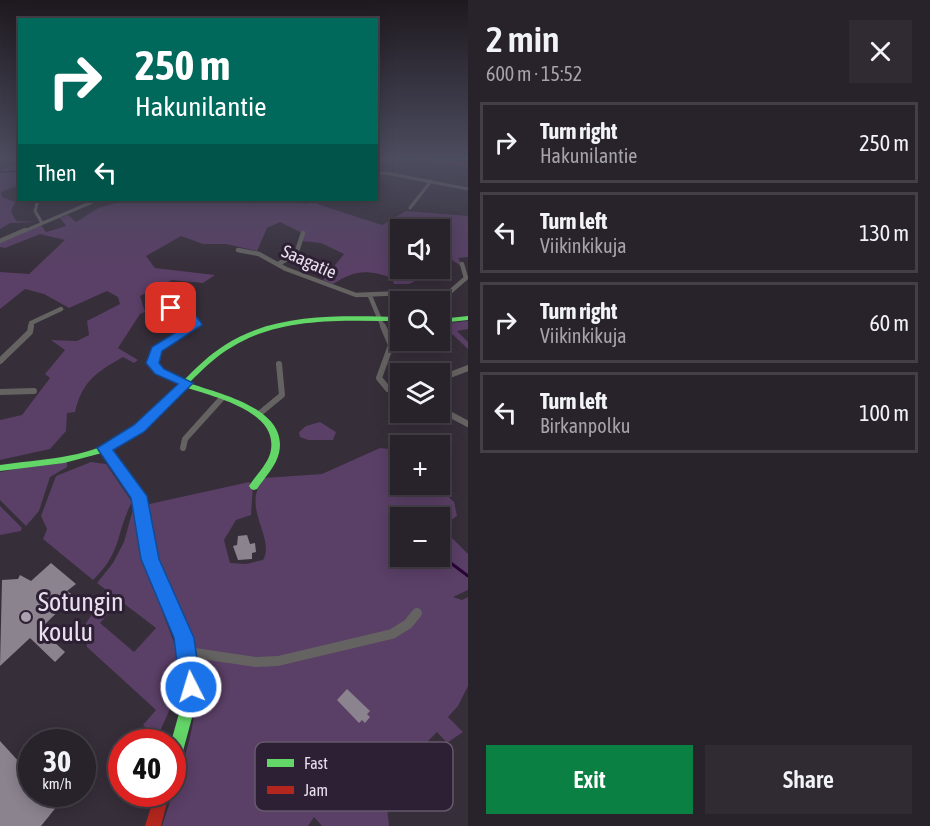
<!DOCTYPE html>
<meta charset="utf-8">
<style>
:root{--surface:#28222b;--page:#302a33;--text:#f1f3f6;--muted:#a5a4a9;--line:#443f47;--accent:#0b8043}
body{margin:0;font-family:"Asap Condensed",sans-serif;background:var(--page);color:var(--text);height:100vh;display:flex;flex-direction:column;font-size:22px;white-space:nowrap}
*{box-sizing:border-box;margin:0}
p{font-size:20px;color:var(--muted)}
.icon{flex:none;width:33px;height:33px;fill:none;stroke:currentColor;stroke-width:2;stroke-linecap:round;stroke-linejoin:round}
.map{position:relative;flex:1;overflow:hidden}
.sheet{display:flex;flex-direction:column;background:var(--surface);width:462px}
.sheet>*{flex:none}
.top-card{position:absolute;left:18px;top:18px;width:360px;height:183px;border-radius:0px;box-shadow:0 3px 15px #0003,0 0 0 2px var(--line);background:#00695c;color:#fff;overflow:hidden}
.buttons{position:absolute;left:390px;top:219px;display:grid;gap:12px}
.buttons a{display:grid;place-items:center;width:60px;height:60px;border-radius:0px;background:var(--surface);box-shadow:0 3px 15px #0003,0 0 0 2px var(--line);font-size:30px}
.speed{position:absolute;left:18px;top:729px;display:flex;gap:12px;font-size:30px;font-weight:700;text-align:center}
.speed>*{display:grid;place-content:center;width:78px;height:78px;border-radius:50%;background:var(--surface);box-shadow:0 3px 15px #0003,0 0 0 2px var(--line);line-height:1}
.speed small{font-size:15px;font-weight:400}
.speed .limit{border:9px solid #d22;background:#fff;color:#111}
.pin{position:absolute;display:grid;place-items:center;width:51px;height:51px;color:#fff;margin:-26px;border-radius:12px;box-shadow:0 3px 9px #0006}
.me{position:absolute;width:66px;margin:-33px;rotate:355deg;stroke-linejoin:round;filter:drop-shadow(0 0 4px #0008)}
.turn{display:flex;align-items:center;gap:21px;height:126px;padding:0 18px;font-size:27px}
.turn .icon{width:78px;height:78px;stroke-width:2.5}
.turn b{display:block;font-size:42px;line-height:51px}
.then{display:flex;align-items:center;height:57px;padding:0 18px;background:#0003;gap:12px;font-size:22px}
.round{display:grid;place-items:center;flex:none;width:63px;height:63px;border-radius:0px;background:var(--page)}
.summary{display:flex;align-items:center;justify-content:space-between;height:102px;padding:0 18px}
h1{font-size:36px;font-weight:600;line-height:45px}
.primary-button{display:flex;gap:12px;margin-top:auto;padding:12px 18px}
.primary-button a{flex:1;height:69px;border-radius:0px;background:var(--accent);color:#fff;font-size:24px;font-weight:600;line-height:69px;text-align:center}
.primary-button a+a{background:var(--page);color:var(--text)}
ul{padding:0;list-style:none}
li{display:flex;align-items:center;gap:18px;height:81px;margin:0 12px 9px;padding:0 6px;border:3px solid var(--line);border-radius:0px}
li div{flex:1}
li b{display:block;font-size:22px}
li em{font-style:normal}
main{display:flex;flex:1;min-height:0}
.map>svg:first-child{display:block}
.green{fill:#5a3f66;fill-rule:evenodd}
.lines{fill:none;stroke-linecap:round;stroke-linejoin:round}
.stream-far1{stroke:#290437;stroke-width:1.5}
.stream{stroke:#290437;stroke-width:3}
.building{fill:#8b838e}
.street-far3{stroke:#646361;stroke-width:3}
.street-far2{stroke:#646361;stroke-width:4.5}
.street-far1{stroke:#646361;stroke-width:6}
.street{stroke:#646361;stroke-width:10}
.fast{fill:#63d668;fill-rule:evenodd}
.jam{fill:#b3261e;fill-rule:evenodd}
.route{fill:#1a73e8;stroke:#114b97;stroke-width:1.5}
.poi-dot{fill:#aaa2af;stroke:#2d1f34;stroke-width:2}
.labels{text-anchor:middle;stroke-width:6;stroke-linejoin:round;paint-order:stroke}
.far-street-label{font-size:18px;fill:#e9e0ee;stroke:#2d1f34}
.near-poi-label{font-size:26px;fill:#e9e0ee;stroke:#2d1f34;text-anchor:start}
.key{fill:#2d1f34;stroke:#65596c;stroke-width:1.5}
.key-label{font-size:16px;fill:#e9e0ee}
</style>
<main>
<div class="map">
<svg width="468" height="826" viewBox="0 0 468 826">
<rect width="100%" height="100%" fill="#362e39"/>
<path class="green" d="M19,164v21l-18,7 1,5 13,5 -4,9 5,10 20,1 -26,1 -10,6v-59z
M127,200h159v3l11,-2 8,3 6,-2 71,23 24,-14 62,5v41l-10,1 6,10 -15,-10h-9v-28h-40v38l35,1 2,5 -5,4 -7,-2 -16,8h-15l-2,-6c-25,-9 -37,-8 -59,6l-10,-4 21,-26 -23,-11 -19,-2 2,-7 -24,-12 -13,6 -10,23 -31,-7h-23l-22,-8 -35,20 9,12 60,7 -12,8 -31,-3 -32,16 5,16 -5,2 -22,34 20,12 -4,3 -11,-6c-26,15 -41,24 -48,55l-8,1 -1,18 -16,18 -50,11v-40l22,-5 28,-37 -5,-4 20,-24 -14,-10 26,1 12,-6 -2,-14 33,-17 -2,-7 -11,-6 -38,17 -25,-14 -19,-5 -25,20v-37l29,2 36,-34 -25,-6 -35,14 -5,-1v-4l41,-18 5,7 20,-6 -6,-8 8,-3 8,7 22,-14z
M468,321v8l-11,2 11,11v7l-17,-16 -11,2v-11z
M320,422l16,10 -3,8h-25l-8,-3 -1,-5 7,-6z
M380,448l20,2v34l36,1 18,17 3,14 -16,11 27,27v36l-15,7 9,3 6,-3v89l-10,20 -10,11 15,15 -16,11 -10,-11 -11,11 -12,28 -27,36 2,19h-67l-8,-9 -6,9h-146c19,-58 44,-116 32,-178 -6,-33 -27,-58 -38,-89 -6,-16 -7,-36 -11,-54l104,-23 4,3 -2,30 -15,5 -12,20 6,23 16,1 17,-4c13,-22 -23,-53 1,-82l58,-4zM400,518h40v38h-40z
M67,459v8l-17,10 -11,34 -13,15 -26,-26v-28z
M91,462l15,2 26,38c-16,30 -10,51 -39,78l-50,-41 4,-10 -6,-13 15,-40z
M0,506l22,22 -1,3 -21,4z
M133,509l9,49 36,95 1,25 -6,24 -16,36 -14,-13 13,-15 -69,-63 -1,-24 16,-23 11,9 -13,14 34,29 22,-24 -59,-45 16,-20 11,-21z"/>
<g class="lines">
<path class="stream-far1" d="M0,172l20,-1"/>
<path class="stream" d="M440,555l28,21"/>
</g>
<path class="building" d="M247,535l3,9 5,-1 1,9 -4,1v6l-14,1 -5,-14 4,-1 1,-9z
M51,563l25,21 -9,7 7,5 -34,33 25,23 -10,10 -25,-24 -30,28 2,-86 16,-1 2,-4 11,6z
M347,689l23,22 -3,3 3,3 -5,6 -3,-3 -3,3 -22,-23z
M0,741l32,35v18h15l11,11 -17,21h-41z"/>
<g class="lines">
<path class="street-far3" d="M385,161l3,-3
M376,174l10,-1 82,16
M38,200l-3,11 7,12
M317,202l3,-2
M410,208l21,-27
M22,232l75,-32"/>
<path class="street-far2" d="M0,241l25,-11
M238,250l21,4 27,15 70,26 95,-4 15,-13 -4,-14
M280,263l16,-9 7,-21
M370,296l13,31
M31,327v-4l30,-14"/>
<path class="street-far1" d="M383,326l8,19 -12,33 9,11 12,6
M0,361l30,-29 1,-6
M0,392l34,-1
M440,397l10,-22 18,-7
M440,409l28,15
M259,414l23,-19 -3,-31
M183,448l2,-9 37,-41"/>
<path class="street" d="M188,652l68,10 22,-1 114,-27 16,-10 9,-11"/>
<path class="fast" d="M171,306l26,13 2,6 -39,25 -4,13 13,10 14,8c13,-13 26,-26 42,-36 50,-33 118,-29 175,-28v4c-56,0 -118,-5 -168,26 -16,9 -30,23 -43,36 30,11 100,25 90,70 -3,13 -14,24 -22,36l-3,1 -3,-1 -2,-3c7,-11 17,-20 21,-32 12,-43 -57,-57 -85,-67 -22,24 -45,50 -75,63l34,46 11,63 30,64 9,29 3,47 -18,67 -2,5 -5,2v-31h-1l12,-43 -1,-47 -9,-29 -28,-64 -11,-62 -32,-44 -38,10 -64,8v-6c40,-6 85,-6 121,-28 22,-14 40,-34 58,-52l-16,-9 -14,-11 -1,-2 6,-16 38,-23v-3l-23,-12v-2z
M468,316v4l-28,3v-4z"/>
<path class="jam" d="M408,158h10l50,6v2z
M155,794h14l-8,32h-16z"/>
</g>
<linearGradient id="sky" x2="0" y2="1"><stop stop-color="#1e191f"/><stop offset="0.58" stop-color="#4c4c5f"/><stop offset="1" stop-color="#4c4c5f" stop-opacity="0"/></linearGradient>
<rect width="468" height="273" fill="url(#sky)"/>
<path class="route" d="M168,305c10,-1 30,9 34,20l-40,26 -3,12 5,6 29,14 -49,49 -31,18 34,46 12,63 35,79 7,49 -3,7 -7,3 -8,-3 -3,-7 -6,-49 -33,-79 -10,-61 -34,-50 37,-23 44,-41 -23,-10 -9,-11 6,-16 39,-24 -23,-13z"/>
<circle class="poi-dot" cx="26" cy="617" r="6"/>
<g class="labels">
<g class="far-street-label">
<text transform="translate(309 262) rotate(24)" y="6">Saagatie</text>
</g>
<g class="near-poi-label">
<text x="38" y="611">Sotungin<tspan x="38" dy="30">koulu</tspan></text>
</g>
</g>
<rect x="255" y="742" width="198" height="69" rx="9" class="key"/>
<rect x="267" y="759" width="27" height="8" fill="#63d668"/>
<rect x="267" y="786" width="27" height="8" fill="#b3261e"/>
<g class="key-label">
<text x="304" y="769">Fast</text>
<text x="304" y="796">Jam</text>
</g>
</svg>
<div class="buttons">
<a><svg class="icon" aria-label="sound" viewBox="0 0 24 24"><path d="M4 9h4l5-4v14l-5-4H4zM17 9q2 3 0 6"/></svg></a>
<a><svg class="icon" aria-label="search" viewBox="0 0 24 24"><circle cx="10" cy="10" r="6"/><path d="M15 15l6 6"/></svg></a>
<a><svg class="icon" aria-label="layers" viewBox="0 0 24 24"><path d="M12 4l9 5-9 5-9-5zM3 14l9 5 9-5"/></svg></a>
<a>+</a>
<a>−</a>
</div>
<div class="speed"><div>30<small>km/h</small></div><div class="limit">40</div></div>
<div class="pin" style="left:171px;top:308px;background:#d93025"><svg class="icon" aria-label="arrive" viewBox="0 0 24 24"><path d="M6 21V4h12l-3 4 3 4H6"/></svg></div>
<svg class="me" style="left:191px;top:687px" viewBox="-20 -20 40 40"><circle r="17" fill="#1a73e8" stroke="#fff" stroke-width="3"/><path d="M0-11L8 9 0 5-8 9z" fill="#fff"/></svg>
<div class="top-card">
<div class="turn"><svg class="icon" aria-label="right" viewBox="0 0 24 24"><path d="M7 20v-9h11M14 6l5 5-5 5"/></svg><div><b>250 m</b>Hakunilantie</div></div>
<div class="then">Then<svg class="icon" aria-label="left" viewBox="0 0 24 24"><path d="M17 20v-9H6M10 6l-5 5 5 5"/></svg></div>
</div>
</div>
<section class="sheet">
<div class="summary"><div><h1>2 min</h1><p>600 m · 15:52</p></div><a class="round"><svg class="icon" aria-label="close" viewBox="0 0 24 24"><path d="M6 6l12 12M18 6L6 18"/></svg></a></div>
<ul>
<li><svg class="icon" aria-label="right" viewBox="0 0 24 24"><path d="M7 20v-9h11M14 6l5 5-5 5"/></svg><div><b>Turn right</b><p>Hakunilantie</p></div><em>250 m</em></li>
<li><svg class="icon" aria-label="left" viewBox="0 0 24 24"><path d="M17 20v-9H6M10 6l-5 5 5 5"/></svg><div><b>Turn left</b><p>Viikinkikuja</p></div><em>130 m</em></li>
<li><svg class="icon" aria-label="right" viewBox="0 0 24 24"><path d="M7 20v-9h11M14 6l5 5-5 5"/></svg><div><b>Turn right</b><p>Viikinkikuja</p></div><em>60 m</em></li>
<li><svg class="icon" aria-label="left" viewBox="0 0 24 24"><path d="M17 20v-9H6M10 6l-5 5 5 5"/></svg><div><b>Turn left</b><p>Birkanpolku</p></div><em>100 m</em></li>
</ul>
<div class="primary-button"><a>Exit</a><a>Share</a></div>
</section>
</main>
